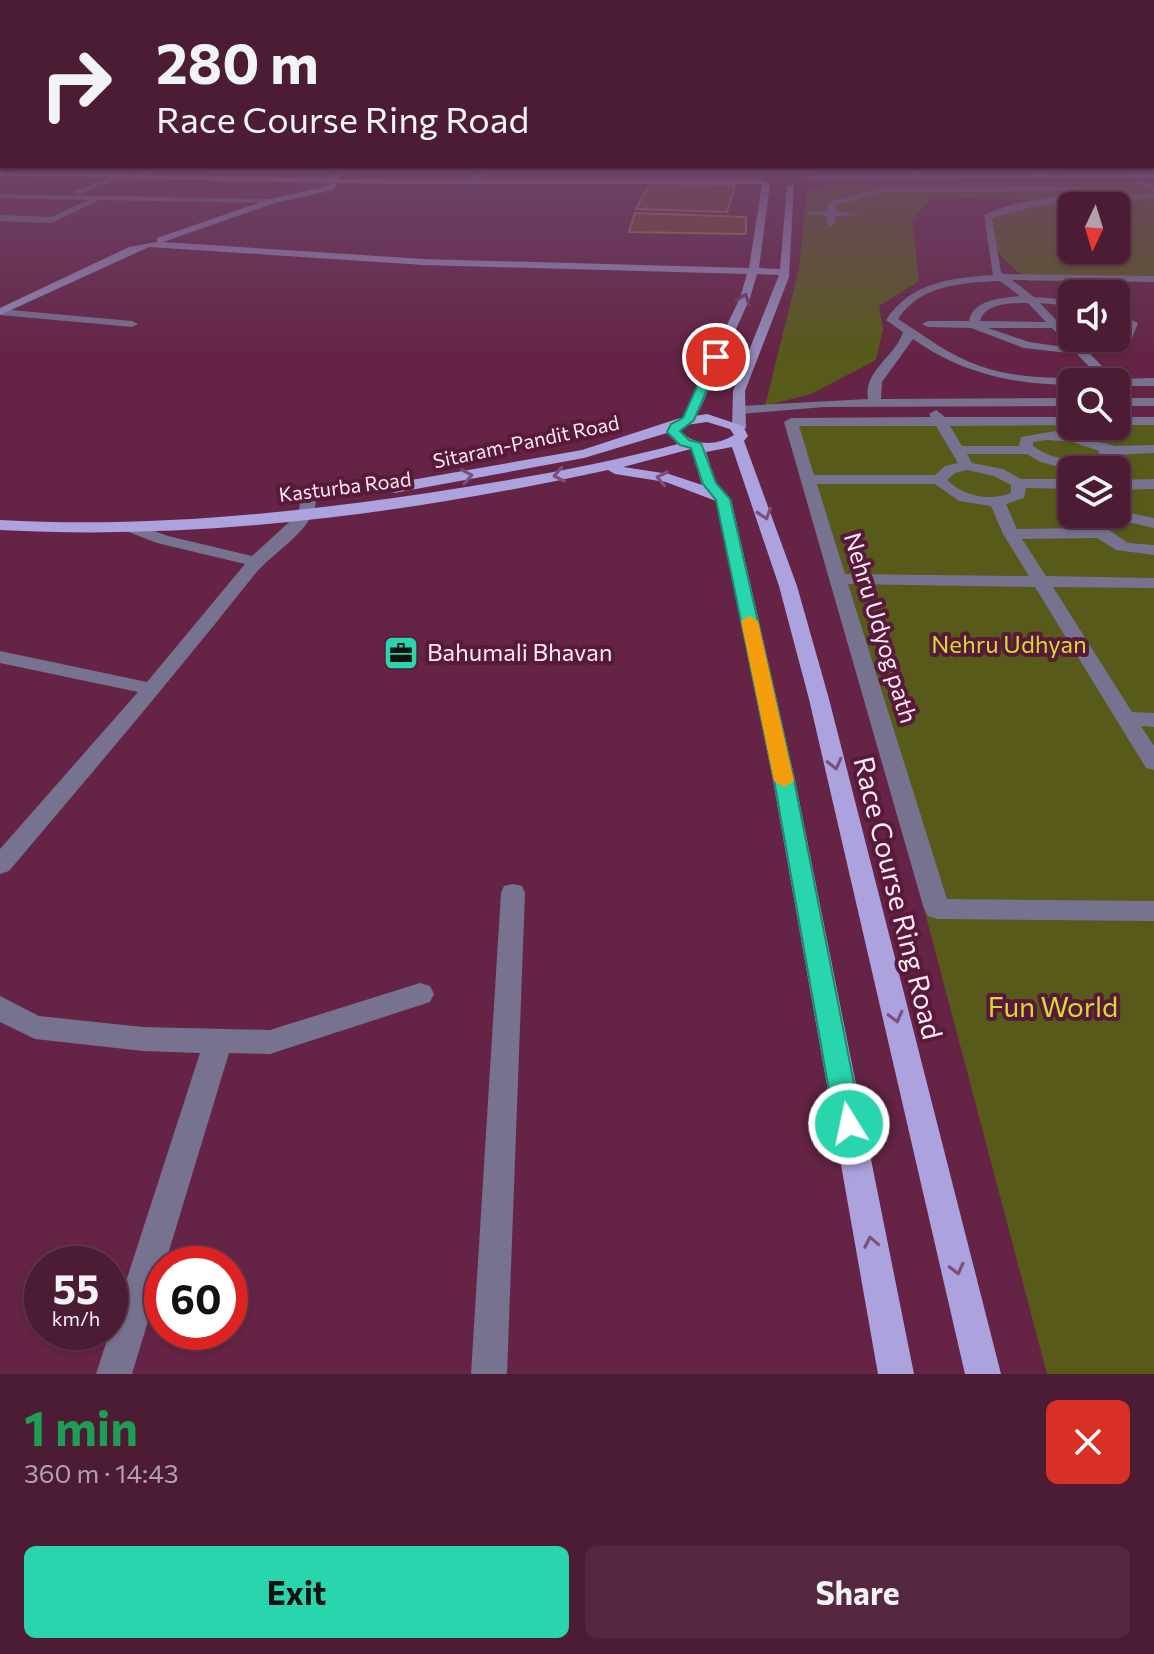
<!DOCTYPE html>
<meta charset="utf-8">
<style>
:root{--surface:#4c1b34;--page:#562840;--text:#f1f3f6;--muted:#b2a1ac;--line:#63394f;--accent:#29d5ad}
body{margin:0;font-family:Commissioner,sans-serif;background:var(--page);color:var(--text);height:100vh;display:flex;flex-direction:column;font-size:30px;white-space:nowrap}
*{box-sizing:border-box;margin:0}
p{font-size:26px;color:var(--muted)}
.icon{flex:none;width:44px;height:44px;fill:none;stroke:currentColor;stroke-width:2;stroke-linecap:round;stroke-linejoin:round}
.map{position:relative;height:1374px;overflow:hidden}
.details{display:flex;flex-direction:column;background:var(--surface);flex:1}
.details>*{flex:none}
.top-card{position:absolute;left:0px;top:0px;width:1154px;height:168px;box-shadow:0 2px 6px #0004,0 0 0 2px var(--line);background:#4c1b34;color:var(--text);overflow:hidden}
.needle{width:52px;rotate:184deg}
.tools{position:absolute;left:1058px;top:192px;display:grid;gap:16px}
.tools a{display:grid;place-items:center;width:72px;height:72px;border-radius:12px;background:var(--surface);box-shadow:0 2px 6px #0004,0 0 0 2px var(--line);font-size:40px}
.speed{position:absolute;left:24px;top:1246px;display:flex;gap:16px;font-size:40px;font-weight:700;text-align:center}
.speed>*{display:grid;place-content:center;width:104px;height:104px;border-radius:50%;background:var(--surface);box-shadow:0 2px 6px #0004,0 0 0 2px var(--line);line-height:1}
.speed small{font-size:20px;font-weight:400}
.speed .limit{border:12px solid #d22;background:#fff;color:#111}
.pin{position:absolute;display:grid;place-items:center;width:68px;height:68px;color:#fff;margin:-34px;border:4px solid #fff;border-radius:50%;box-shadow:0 2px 8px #0007}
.me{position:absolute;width:88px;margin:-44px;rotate:350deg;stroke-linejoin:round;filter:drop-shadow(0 0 6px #0008)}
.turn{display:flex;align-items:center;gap:28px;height:168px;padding:0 24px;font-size:36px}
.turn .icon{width:104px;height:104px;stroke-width:2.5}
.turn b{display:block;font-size:56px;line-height:68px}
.round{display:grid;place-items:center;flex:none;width:84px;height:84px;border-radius:12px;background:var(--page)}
.overview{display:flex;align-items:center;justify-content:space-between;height:136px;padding:0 24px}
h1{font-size:48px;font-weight:700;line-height:60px;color:#1e9e55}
.action{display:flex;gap:16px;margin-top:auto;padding:16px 24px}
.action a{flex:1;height:92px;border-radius:12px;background:var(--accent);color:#111;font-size:32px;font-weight:700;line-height:92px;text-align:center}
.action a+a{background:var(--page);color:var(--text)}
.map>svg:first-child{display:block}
.green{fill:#575a19;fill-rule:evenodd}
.building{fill:#7a4420;stroke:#b7754b;stroke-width:2}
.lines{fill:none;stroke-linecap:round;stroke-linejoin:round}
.street{fill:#767290;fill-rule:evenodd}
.secondary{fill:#958dbc;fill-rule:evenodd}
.primary{fill:#aca2de;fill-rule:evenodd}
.oneway{stroke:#6b3c62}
.oneway2{stroke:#7a507c}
.route{fill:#29d5ad;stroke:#1b8a70;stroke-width:2}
.slow{fill:#f59e0b}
.labels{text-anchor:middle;stroke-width:8;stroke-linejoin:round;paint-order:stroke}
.far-street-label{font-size:20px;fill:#fbeaf1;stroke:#59193b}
.street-label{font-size:24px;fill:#fbeaf1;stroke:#59193b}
.park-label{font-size:24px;fill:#d6dc2f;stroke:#59193b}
.poi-label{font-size:24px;fill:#fbeaf1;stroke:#59193b;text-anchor:start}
.near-street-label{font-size:28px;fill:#fbeaf1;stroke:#59193b}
.near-park-label{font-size:28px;fill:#d6dc2f;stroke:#59193b}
</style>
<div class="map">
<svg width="1154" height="1374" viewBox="0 0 1154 1374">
<rect width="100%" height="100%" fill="#652445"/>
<path class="green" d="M1154,182v99h-126c-21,-20 -50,-38 -33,-70l72,-10 -134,-4 -21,23 7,61 -40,25 4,23 -7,31 -65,34 -46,12 34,-138 8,-77 22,-6zM1072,206h44v44h-44z
M1072,421v5h44v-5h38v953h-107l-124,-469 -132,-483zM1072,470h44v44h-44z"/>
<path class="building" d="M650,183l85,2 -8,27 -91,-3z
M635,213l111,4v17l-117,-2z"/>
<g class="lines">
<path class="street" d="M0,165l11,1 -11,2z
M154,166h9l-16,11h-6v-4z
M490,166h9l-27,18h-6v-4z
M910,166h8l5,14h-6z
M1027,166h9l13,11 -7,2z
M123,173l7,2 -51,19 -7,-2z
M1136,178l18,9v5l-21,-10z
M1078,187l3,4 -197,1 -48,13v6l23,4 -23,1 -1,7 -4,3 -4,-3v-7l-26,-4 26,-1 2,-9 55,-14z
M0,194l273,5 4,2 -4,2 -174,-3 -47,23 -52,-2v-6l51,2 37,-17 -88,-2z
M1154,194v4l-113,7 -49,13 9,54 3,2 150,2v6l-142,-2 22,17 38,3v6l-32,-3 18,19 6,1 8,15 12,9c18,-1 35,-4 44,-21l-12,-6v-8l22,11 -7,18 -16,8 -25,5 25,25 39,-1v8h-38v-4h-12l-27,-28 -53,-6 -53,-20 -43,-1 -6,-3 6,-3h41c4,-22 33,-23 51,-25l-20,-15c-38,2 -79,3 -102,38 27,17 52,37 82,47 36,13 76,12 113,12l6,4h-27v3h-8c-57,-2 -104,-13 -151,-46l-31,43 -1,17 191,-1v8l-248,1 -84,7 -7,-4 7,-4 128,-7c-5,-28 28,-43 35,-67l-17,-12c25,-38 65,-42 107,-45l-9,-60c50,-24 115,-21 170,-21zM1028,303l18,19 -66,-1c5,-18 31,-18 48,-18zM988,328h64l19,20 -42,-6z
M0,309l132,12 6,3 -6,3 -132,-12z
M1116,398h38v8h-38z
M936,410l9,7h127v8l-122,1 12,20h57l2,-9 35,-6 59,15 39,-1v8l-41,2 -2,5 -26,7 -21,1 -24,-6 -13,-8h-60l5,9 31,6 18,10h51v10l-46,-1 -2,10 -18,6 11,25 73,-1 8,-11 22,-6 34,7v10c-16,-3 -36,-12 -48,0l22,15 26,2v10l-38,-5 -19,-12 -75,1 24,37 108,2v10l-101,-1 79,125 22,1v14l-13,-1 13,20v24l-8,-2 -111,-181 -187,-3 99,315 207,2v20l-217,-2 -9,-3 -4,-7 -140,-487 7,-4 140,-1 -2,-3zM799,426h137l22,37 -13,3 -10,9h-121zM1047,440l26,2 26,9v4c-24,7 -45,6 -66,-9v-4zM967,470l27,6 17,9v8c-22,8 -46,4 -64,-13l8,-7zM817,484h118l24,17 32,5 12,28 26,42 -184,-2z
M1116,417h38v8h-38z
M1154,479v10l-38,1v-10z
M308,496l8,5c-2,29 -43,51 -61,73 -80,101 -163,199 -246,297l-9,3v-25l138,-157 -138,-29v-12l147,31 98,-118 -88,-21 -31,-12v-6h12l30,11 84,20 47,-43 1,-12z
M513,884l9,2 3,7 -18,481h-36l30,-481 3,-7z
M420,983l10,3 4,8 -4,8 -160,52 -41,-1 -64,211h-3v11l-30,99h-36l104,-321 -57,-2 -108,-12 -35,-17v-26l39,20 104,11 127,3z"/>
<path class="secondary" d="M339,166h8l-8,13 422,1 9,4 -11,84 21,1 7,-83 7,-2 -5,93 -44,114 1,37 -7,4 -7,-4 1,-37 46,-116 -22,-1 -7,24 -55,122 -7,4 -7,-4 59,-122 7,-24 -323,-9 -275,-18 -149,68v-7l129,-61 28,-5v-4l113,-39 57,-13 2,-3 -329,-7v-4l332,6zM337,183l51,1h374l-13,84 -325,-9 -261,-17 112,-39 58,-13z
M1154,174v4h-356l4,-2z"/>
<path class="primary" d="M707,414l36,12 5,10 -4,5 53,145 32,113 172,675h-36l-156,-675 -30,-113 -47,-139 -26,5 10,31 15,16 64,281 119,594h-36l-105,-594 -57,-279 -50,-19 -51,-8 -7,-4c-198,43 -406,71 -608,60v-10c144,8 286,-6 428,-27 84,-13 168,-27 250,-49l-11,-11 -83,25 -190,35 -8,-5 8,-5 188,-33 95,-31zM707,422l23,7 4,6c-18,11 -38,11 -53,-3l5,-7zM691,449l11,36 -33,-11 -46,-7z"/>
</g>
<defs><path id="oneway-chevron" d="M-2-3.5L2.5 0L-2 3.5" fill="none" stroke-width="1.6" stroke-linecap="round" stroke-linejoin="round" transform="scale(2)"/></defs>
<use class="oneway" href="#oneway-chevron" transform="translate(744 299) rotate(-70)"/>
<g class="oneway2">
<use href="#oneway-chevron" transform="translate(559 475) rotate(169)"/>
<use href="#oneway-chevron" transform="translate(467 476) rotate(-10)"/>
<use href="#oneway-chevron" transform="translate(662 478) rotate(-168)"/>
<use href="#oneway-chevron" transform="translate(765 514) rotate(72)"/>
<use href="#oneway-chevron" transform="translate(835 764) rotate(76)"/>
<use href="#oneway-chevron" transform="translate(896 1017) rotate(76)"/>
<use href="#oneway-chevron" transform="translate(871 1242) rotate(-101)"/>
<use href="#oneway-chevron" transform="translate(957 1269) rotate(76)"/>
</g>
<linearGradient id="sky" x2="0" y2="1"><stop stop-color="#381426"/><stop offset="0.46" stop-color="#6d4568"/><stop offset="1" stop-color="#6d4568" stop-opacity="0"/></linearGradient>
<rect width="1154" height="357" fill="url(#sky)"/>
<path class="route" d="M716,354l5,3 -27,63 -14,11 9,9 12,3 15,40 14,16 64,281 68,344 -4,9 -9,4 -10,-4 -4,-9 -61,-344 -58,-280 -13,-16 -12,-36 -11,-3 -13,-13 4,-8 12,-6 27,-61z"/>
<path class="slow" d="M749,616l9,5 36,160 -10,6 -10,-6 -33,-160z"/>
<defs>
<g id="office-square" transform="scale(1.8)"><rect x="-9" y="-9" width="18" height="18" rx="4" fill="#29d5ad" stroke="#59193b"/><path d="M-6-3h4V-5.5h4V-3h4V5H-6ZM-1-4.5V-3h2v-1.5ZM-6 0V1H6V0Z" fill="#111"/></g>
</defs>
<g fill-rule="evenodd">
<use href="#office-square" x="401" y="653"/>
</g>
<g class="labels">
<g class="far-street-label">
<text transform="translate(526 442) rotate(-12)" y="7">Sitaram-Pandit Road</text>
<text transform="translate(345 487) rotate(-7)" y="7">Kasturba Road</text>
</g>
<g class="street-label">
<text transform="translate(880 628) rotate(73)" y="8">Nehru Udyog path</text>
</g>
<g class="park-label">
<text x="1009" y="653">Nehru Udhyan</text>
</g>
<g class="poi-label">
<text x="427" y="661">Bahumali Bhavan</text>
</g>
<g class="near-street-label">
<text transform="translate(898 898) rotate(76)" y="10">Race Course Ring Road</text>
</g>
<g class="near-park-label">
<text x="1053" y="1017">Fun World</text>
</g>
</g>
</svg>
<div class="tools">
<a><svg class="needle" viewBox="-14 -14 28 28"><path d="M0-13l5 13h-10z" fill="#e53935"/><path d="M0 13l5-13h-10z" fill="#b2a1ac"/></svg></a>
<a><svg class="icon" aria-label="sound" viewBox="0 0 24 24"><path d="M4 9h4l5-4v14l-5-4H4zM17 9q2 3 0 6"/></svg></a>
<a><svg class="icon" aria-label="search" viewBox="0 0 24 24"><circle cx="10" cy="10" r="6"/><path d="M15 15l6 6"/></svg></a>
<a><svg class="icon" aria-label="layers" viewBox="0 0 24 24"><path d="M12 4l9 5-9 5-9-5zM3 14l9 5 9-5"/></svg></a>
</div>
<div class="speed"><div>55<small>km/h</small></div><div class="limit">60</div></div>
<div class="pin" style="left:716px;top:357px;background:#d93025"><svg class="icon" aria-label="arrive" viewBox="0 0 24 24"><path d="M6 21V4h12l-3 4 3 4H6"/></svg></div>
<svg class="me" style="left:849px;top:1124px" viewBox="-20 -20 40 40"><circle r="17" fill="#29d5ad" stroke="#fff" stroke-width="3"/><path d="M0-11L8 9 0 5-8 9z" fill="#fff"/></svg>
<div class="top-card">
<div class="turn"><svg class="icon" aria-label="right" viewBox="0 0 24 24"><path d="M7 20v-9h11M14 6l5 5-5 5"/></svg><div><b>280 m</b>Race Course Ring Road</div></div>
</div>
</div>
<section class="details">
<div class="overview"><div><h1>1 min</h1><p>360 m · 14:43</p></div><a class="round" style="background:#d93025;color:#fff"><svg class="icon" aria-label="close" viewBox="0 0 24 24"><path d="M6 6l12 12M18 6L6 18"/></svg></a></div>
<div class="action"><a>Exit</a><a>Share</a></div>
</section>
